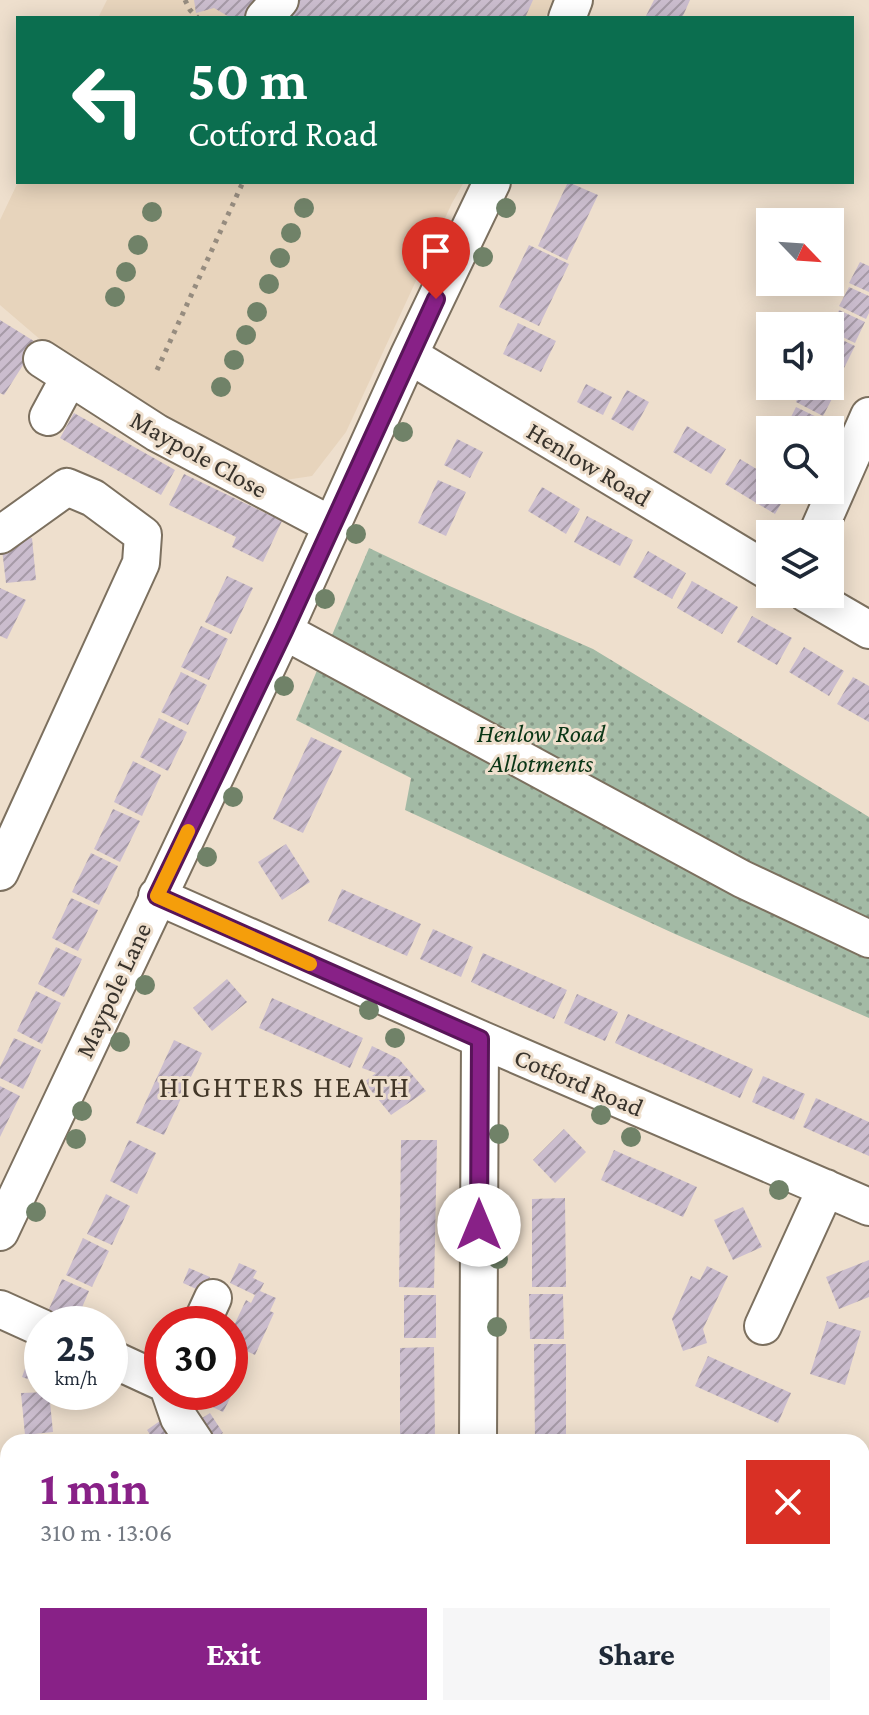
<!DOCTYPE html>
<meta charset="utf-8">
<style>
:root{--surface:#fff;--page:#f6f6f7;--text:#1f2937;--muted:#747a83;--accent:#882187}
body{margin:0;font-family:"Crimson Pro",serif;background:var(--page);color:var(--text);height:100vh;display:flex;flex-direction:column;font-size:30px;white-space:nowrap}
*{box-sizing:border-box;margin:0}
p{font-size:26px;color:var(--muted)}
.icon{flex:none;width:44px;height:44px;fill:none;stroke:currentColor;stroke-width:2;stroke-linecap:round;stroke-linejoin:round}
.map{position:relative;flex:1;overflow:hidden}
.details{position:absolute;left:0px;top:1434px;width:870px;height:282px;display:flex;flex-direction:column;background:var(--surface);border-radius:24px 24px 0 0;box-shadow:0 4px 20px #0003}
.details>*{flex:none}
.banner{position:absolute;left:16px;top:16px;width:838px;height:168px;border-radius:0px;box-shadow:0 4px 20px #0003;background:#0b6e4f;color:#fff;overflow:hidden}
.needle{width:52px;rotate:115deg}
.controls{position:absolute;left:756px;top:208px;display:grid;gap:16px}
.controls a{display:grid;place-items:center;width:88px;height:88px;border-radius:0px;background:var(--surface);box-shadow:0 4px 20px #0003;font-size:40px}
.speed{position:absolute;left:24px;top:1306px;display:flex;gap:16px;font-size:40px;font-weight:700;text-align:center}
.speed>*{display:grid;place-content:center;width:104px;height:104px;border-radius:50%;background:var(--surface);box-shadow:0 4px 20px #0003;line-height:1}
.speed small{font-size:20px;font-weight:400}
.speed .limit{border:12px solid #d22;background:#fff;color:#111}
.pin{position:absolute;display:grid;place-items:center;width:68px;height:68px;color:#fff;margin:-82px -34px;border-radius:50% 50% 50% 0;rotate:-45deg;box-shadow:0 0 8px #0007}
.pin .icon{rotate:45deg}
.me{position:absolute;width:88px;margin:-44px;rotate:0deg;stroke-linejoin:round;filter:drop-shadow(0 0 6px #0008)}
.turn{display:flex;align-items:center;gap:28px;height:168px;padding:0 40px;font-size:36px}
.turn .icon{width:104px;height:104px;stroke-width:2.5}
.turn b{display:block;font-size:56px;line-height:68px}
.round{display:grid;place-items:center;flex:none;width:84px;height:84px;border-radius:0px;background:var(--page)}
.head{display:flex;align-items:center;justify-content:space-between;height:136px;padding:0 40px}
h1{font-size:48px;font-weight:700;line-height:60px;color:var(--accent)}
.primary-button{display:flex;gap:16px;margin-top:auto;padding:16px 40px}
.primary-button a{flex:1;height:92px;border-radius:0px;background:var(--accent);color:#fff;font-size:32px;font-weight:700;line-height:92px;text-align:center}
.primary-button a+a{background:var(--page);color:var(--text)}
.map>svg:first-child{display:block}
.built{fill:#e7d4bc}
.garden{fill:url(#garden-dots)}
.building{fill:url(#building-hatch)}
.lines{fill:none;stroke-linecap:round;stroke-linejoin:round}
.minor-casing{stroke:#7c705f;stroke-width:40}
.path{stroke:#968c7f;stroke-width:5;stroke-dasharray:4 6;stroke-linecap:butt}
.minor{stroke:#fff;stroke-width:36}
.tree{fill:#708268}
.route-casing{stroke:#581558;stroke-width:20}
.route{stroke:#882187;stroke-width:14}
.slow{stroke:#f59e0b;stroke-width:14}
.labels{text-anchor:middle;stroke-width:6;stroke-linejoin:round;paint-order:stroke}
.street-label{font-size:26px;fill:#38332c;stroke:#eedfcd}
.park-label{font-size:26px;font-style:italic;fill:#093515;stroke:#eedfcd}
.quarter-label{font-size:30px;letter-spacing:2px;fill:#423728;stroke:#eedfcd}
</style>
<div class="map">
<svg width="869" height="1715" viewBox="0 0 869 1715">
<defs>
<pattern id="garden-dots" width="8" height="8" patternUnits="userSpaceOnUse" patternTransform="scale(2)"><rect width="8" height="8" fill="#a3baa5"/><path d="M2 2h.1M6 6h.1" fill="none" stroke="#869887" stroke-width="1.8" stroke-linecap="round"/></pattern>
<pattern id="building-hatch" width="6" height="6" patternUnits="userSpaceOnUse" patternTransform="scale(2)"><rect width="6" height="6" fill="#cbbdce"/><path d="M-1 1l2-2M0 6l6-6M5 7l2-2" fill="none" stroke="#a69aa7"/></pattern>
</defs>
<rect width="100%" height="100%" fill="#eedfcd"/>
<path class="built" d="M107,0h446l-8,18h-447z
M18,182h446l-12,21 -106,229 -34,44 -47,7 -216,-136 -49,-42v-85z"/>
<path class="garden" d="M369,548l76,36 148,65 276,168v201l-194,-84 -270,-124 6,-32 -115,-58z"/>
<path class="building" d="M194,0h339l-8,18h-294l-17,-10 -18,5z
M654,0h36l-8,18h-37z
M568,182l30,13 -31,65 -29,-14z
M529,245l40,19 -30,62 -40,-19z
M860,262l9,4v26l-20,-9z
M849,287l20,9v17l-3,6 -27,-13z
M839,310l26,12 -10,21 -25,-12z
M0,320l37,23 -33,52 -4,-2z
M518,323l38,18 -15,31 -38,-18z
M830,334l25,12 -11,22 -14,-7z
M830,365l12,6 -9,19 -9,-4h6z
M586,384l26,13 -9,18 -26,-13z
M803,386h12l19,9 -11,21 -27,-14z
M627,390l22,12 -16,29 -22,-12z
M796,407l27,13 -5,10h-25l-7,-3z
M74,413l101,57 -14,25 -101,-57z
M687,426l39,23 -15,25 -38,-22z
M457,439l26,13 -13,26 -26,-13z
M740,459l30,18v13h19l-14,24 -50,-30z
M184,474l98,47 -19,41 -31,-15 4,-10 -67,-32z
M438,480l28,12 -20,44 -28,-13z
M542,487l38,22 -14,25 -38,-23z
M587,516l46,24 -13,26 -46,-24z
M32,538l4,42 -30,3 -5,-42z
M648,551l38,22 -14,26 -39,-22z
M227,576l26,12 -22,46 -26,-12z
M692,581l46,26 -16,27 -45,-26z
M0,588l26,12 -19,39 -7,-3z
M752,616l40,22 -15,27 -40,-23z
M201,626l27,13 -19,41 -28,-13z
M804,647l40,24 -15,25 -40,-24z
M181,672l26,13 -19,40 -27,-13z
M853,677l16,9v36l-32,-18z
M159,718l28,14 -19,39 -28,-14z
M311,737l31,14 -39,82 -30,-14z
M133,761l28,14 -19,41 -28,-14z
M113,809l27,12 -20,41 -26,-13z
M286,844l24,38 -28,18 -24,-38z
M91,853l27,13 -19,39 -27,-13z
M342,889l79,35 -14,32 -79,-35z
M71,898l27,12 -20,41 -26,-13z
M433,929l40,18 -12,30 -41,-18z
M56,947l26,12 -18,38 -26,-13z
M483,953l84,37 -13,29 -83,-37z
M227,979l20,23 -35,29 -19,-23z
M36,991l25,12 -19,41 -25,-13z
M577,994l41,18 -13,29 -41,-18z
M272,998l91,40 -13,30 -91,-40z
M628,1014l125,55 -13,29 -125,-55z
M14,1038l27,12 -18,39 -23,-11v-11z
M174,1040l28,13 -38,82 -28,-12z
M372,1046l27,13 27,32 -35,24 -27,-33 12,-9 -14,-5z
M763,1076l42,18 -11,26 -42,-18z
M0,1086l20,10 -20,41z
M816,1098l53,24v34l-66,-29z
M564,1129l22,23 -31,31 -22,-23z
M129,1140l27,13 -19,41 -27,-13z
M401,1140h36l-3,148 -35,-1z
M614,1150l83,37 -14,30 -82,-37z
M106,1194l24,12 -18,39 -25,-11z
M565,1198l1,89h-34v-88z
M743,1207l19,40 -29,13 -19,-40z
M83,1238l26,13 -17,36 -26,-12z
M869,1260v37l-30,12 -13,-32z
M239,1263l18,8 -4,7 11,5 -4,8 16,7 -6,13 4,2 -19,42 -25,-12v-9l16,-34 5,3 4,-8 -25,-12z
M707,1266l21,10 -25,53 4,14 -24,8 -11,-32 19,-43 9,4z
M189,1268l21,9 -7,15 -20,-9z
M62,1279l27,12 -14,33h-12l-17,-8z
M529,1294h34l1,45h-34z
M404,1295h32v43h-32z
M827,1321l34,10 -16,54 -35,-11z
M37,1335l5,2v47l-20,-7z
M534,1344h32v98h-31z
M434,1347l1,95h-35v-94z
M708,1356l83,37 -13,30 -83,-37z
M230,1357l17,8 -24,47 -23,-11 5,-9h25z
M49,1392l4,40 -28,3 -4,-42z
M210,1413l13,20 -15,9 -15,-18z
M167,1416l10,14 -17,12h-5l-8,-12z
M869,1509v34l-2,1 -5,-10v-22z
M8,1693v15h37l5,7h-43l-7,-10v-6z
M204,1708h33l-10,7h-17z
M402,1708h36v7h-37z"/>
<g class="lines">
<g class="minor-casing">
<path id="minor" d="M264,18l16,-18
M567,18l7,-18
M409,355l361,217
M42,359l115,74 174,92
M48,417l21,-39
M817,534l52,-118
M0,535l67,-48 26,11 50,37 -2,28 -141,309
M807,594l62,36
M284,631l458,248 127,60
M157,896l323,143 389,168
M0,1232l284,-601 125,-276 83,-173
M0,1309l42,19
M201,1324l12,-26
M763,1326l63,-138
M110,1358l52,24
M170,1392l9,26 16,24
M478,1442l2,-403
M0,1530l8,12
M862,1599l7,-3
M862,1706l5,9
M124,1708l5,7
M477,1715v-7
M623,1715l15,-7"/>
</g>
<path class="path" d="M185,0l5,10 8,8
M157,370l86,-188"/>
<use href="#minor" class="minor"/>
</g>
<g class="tree">
<circle cx="304" cy="208" r="10"/>
<circle cx="506" cy="208" r="10"/>
<circle cx="152" cy="212" r="10"/>
<circle cx="291" cy="233" r="10"/>
<circle cx="138" cy="245" r="10"/>
<circle cx="483" cy="257" r="10"/>
<circle cx="280" cy="258" r="10"/>
<circle cx="126" cy="272" r="10"/>
<circle cx="269" cy="284" r="10"/>
<circle cx="115" cy="297" r="10"/>
<circle cx="257" cy="312" r="10"/>
<circle cx="246" cy="335" r="10"/>
<circle cx="234" cy="360" r="10"/>
<circle cx="221" cy="387" r="10"/>
<circle cx="403" cy="432" r="10"/>
<circle cx="356" cy="534" r="10"/>
<circle cx="325" cy="599" r="10"/>
<circle cx="284" cy="686" r="10"/>
<circle cx="233" cy="797" r="10"/>
<circle cx="207" cy="857" r="10"/>
<circle cx="145" cy="985" r="10"/>
<circle cx="369" cy="1010" r="10"/>
<circle cx="395" cy="1038" r="10"/>
<circle cx="120" cy="1042" r="10"/>
<circle cx="82" cy="1111" r="10"/>
<circle cx="601" cy="1115" r="10"/>
<circle cx="499" cy="1134" r="10"/>
<circle cx="631" cy="1137" r="10"/>
<circle cx="76" cy="1139" r="10"/>
<circle cx="779" cy="1190" r="10"/>
<circle cx="36" cy="1212" r="10"/>
<circle cx="498" cy="1259" r="10"/>
<circle cx="497" cy="1327" r="10"/>
</g>
<g class="lines">
<g class="route-casing">
<path id="route" d="M436,299l-152,332 -127,265 323,143 -1,186"/>
</g>
<use href="#route" class="route"/>
<path class="slow" d="M188,831l-31,65 153,68"/>
</g>
<g class="labels">
<g class="street-label">
<text transform="translate(199 454) rotate(29)" y="9">Maypole Close</text>
<text transform="translate(589 464) rotate(31)" y="9">Henlow Road</text>
<text transform="translate(113 990) rotate(-65)" y="9">Maypole Lane</text>
<text transform="translate(579 1082) rotate(23)" y="9">Cotford Road</text>
</g>
<g class="park-label">
<text x="541" y="742">Henlow Road<tspan x="541" dy="30">Allotments</tspan></text>
</g>
<g class="quarter-label">
<text x="285" y="1097">HIGHTERS HEATH</text>
</g>
</g>
</svg>
<div class="controls">
<a><svg class="needle" viewBox="-14 -14 28 28"><path d="M0-13l5 13h-10z" fill="#e53935"/><path d="M0 13l5-13h-10z" fill="#747a83"/></svg></a>
<a><svg class="icon" aria-label="sound" viewBox="0 0 24 24"><path d="M4 9h4l5-4v14l-5-4H4zM17 9q2 3 0 6"/></svg></a>
<a><svg class="icon" aria-label="search" viewBox="0 0 24 24"><circle cx="10" cy="10" r="6"/><path d="M15 15l6 6"/></svg></a>
<a><svg class="icon" aria-label="layers" viewBox="0 0 24 24"><path d="M12 4l9 5-9 5-9-5zM3 14l9 5 9-5"/></svg></a>
</div>
<div class="speed"><div>25<small>km/h</small></div><div class="limit">30</div></div>
<div class="pin" style="left:436px;top:299px;background:#d93025"><svg class="icon" aria-label="arrive" viewBox="0 0 24 24"><path d="M6 21V4h12l-3 4 3 4H6"/></svg></div>
<svg class="me" style="left:479px;top:1225px" viewBox="-20 -20 40 40"><circle r="19" fill="#fff"/><path d="M0-13L10 11 0 6-10 11z" fill="#882187"/></svg>
<div class="banner">
<div class="turn"><svg class="icon" aria-label="left" viewBox="0 0 24 24"><path d="M17 20v-9H6M10 6l-5 5 5 5"/></svg><div><b>50 m</b>Cotford Road</div></div>
</div>
<section class="details">
<div class="head"><div><h1>1 min</h1><p>310 m · 13:06</p></div><a class="round" style="background:#d93025;color:#fff"><svg class="icon" aria-label="close" viewBox="0 0 24 24"><path d="M6 6l12 12M18 6L6 18"/></svg></a></div>
<div class="primary-button"><a>Exit</a><a>Share</a></div>
</section>
</div>
